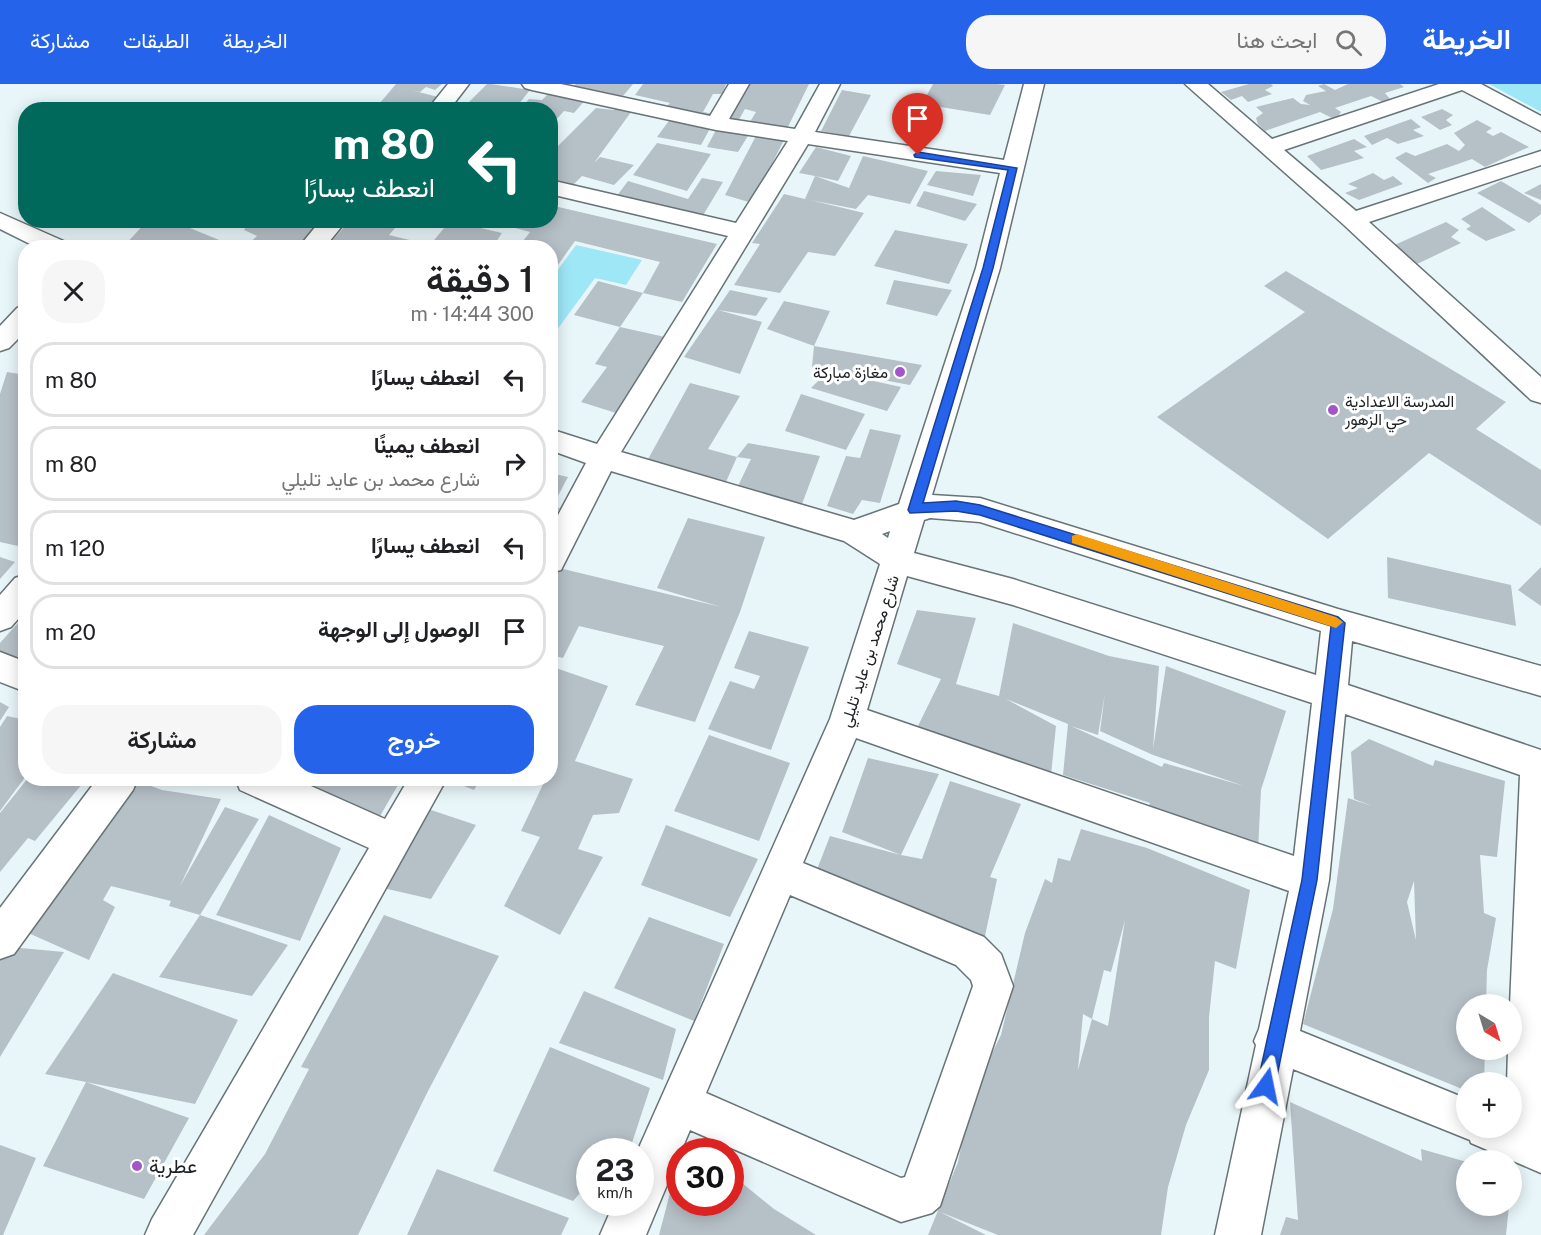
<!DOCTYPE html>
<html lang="ar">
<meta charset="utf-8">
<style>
:root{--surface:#fff;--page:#f6f6f6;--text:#202124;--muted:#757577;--line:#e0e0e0;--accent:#2563eb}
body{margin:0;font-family:"Public Sans",Vazirmatn,sans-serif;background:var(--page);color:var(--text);direction:rtl;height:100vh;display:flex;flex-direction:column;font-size:22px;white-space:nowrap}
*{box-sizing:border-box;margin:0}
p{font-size:20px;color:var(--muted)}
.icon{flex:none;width:33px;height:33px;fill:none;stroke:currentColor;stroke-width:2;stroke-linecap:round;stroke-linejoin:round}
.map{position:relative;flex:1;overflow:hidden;direction:ltr}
.panel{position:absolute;left:18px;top:156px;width:540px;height:546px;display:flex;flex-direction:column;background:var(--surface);border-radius:24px;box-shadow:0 3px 15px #0003;direction:rtl}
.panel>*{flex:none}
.guide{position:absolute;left:18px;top:18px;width:540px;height:126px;border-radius:24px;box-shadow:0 3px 15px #0003;direction:rtl;background:#00695c;color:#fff;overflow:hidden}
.needle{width:39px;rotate:142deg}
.fabs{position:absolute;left:1456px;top:910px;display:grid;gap:12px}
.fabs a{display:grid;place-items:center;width:66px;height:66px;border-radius:50%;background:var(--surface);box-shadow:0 3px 15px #0003;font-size:30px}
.speed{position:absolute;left:576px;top:1054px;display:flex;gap:12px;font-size:30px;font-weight:700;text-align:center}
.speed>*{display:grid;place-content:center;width:78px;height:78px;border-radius:50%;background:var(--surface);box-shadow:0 3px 15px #0003;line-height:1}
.speed small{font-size:15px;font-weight:400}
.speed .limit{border:9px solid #d22;background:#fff;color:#111}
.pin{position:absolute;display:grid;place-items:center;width:51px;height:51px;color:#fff;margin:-62px -26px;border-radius:50% 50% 50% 0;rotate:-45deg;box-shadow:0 0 6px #0007}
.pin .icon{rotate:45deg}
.me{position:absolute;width:66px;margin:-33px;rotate:12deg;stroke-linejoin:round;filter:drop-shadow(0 0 4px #0008)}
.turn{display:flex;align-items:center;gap:21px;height:126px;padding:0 24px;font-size:27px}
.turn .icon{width:78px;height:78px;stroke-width:2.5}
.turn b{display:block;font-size:42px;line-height:51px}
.round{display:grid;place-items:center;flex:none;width:63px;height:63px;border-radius:24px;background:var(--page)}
.headline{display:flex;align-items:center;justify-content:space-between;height:102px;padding:0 24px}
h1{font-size:36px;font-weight:600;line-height:45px}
.button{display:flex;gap:12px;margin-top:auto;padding:12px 24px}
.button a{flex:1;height:69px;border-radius:24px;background:var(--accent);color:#fff;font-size:24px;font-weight:600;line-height:69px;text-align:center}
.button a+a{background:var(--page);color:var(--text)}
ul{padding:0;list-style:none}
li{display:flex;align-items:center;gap:18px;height:75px;margin:0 12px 9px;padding:0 12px;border:3px solid var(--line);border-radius:24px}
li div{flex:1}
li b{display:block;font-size:22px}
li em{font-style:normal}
header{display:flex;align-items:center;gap:36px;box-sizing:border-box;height:84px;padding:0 30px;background:var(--accent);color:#fff}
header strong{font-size:28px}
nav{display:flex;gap:33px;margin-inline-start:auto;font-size:21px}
.search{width:420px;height:54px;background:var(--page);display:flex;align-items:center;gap:15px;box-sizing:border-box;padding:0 21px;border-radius:24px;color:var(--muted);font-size:22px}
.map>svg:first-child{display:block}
.green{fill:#9ee7f7}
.building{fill:#b6c0c7;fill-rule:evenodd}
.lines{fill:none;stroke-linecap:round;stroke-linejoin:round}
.minor-casing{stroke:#677376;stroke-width:3}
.minor{fill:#fff;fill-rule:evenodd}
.route{fill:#2563eb;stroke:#184099;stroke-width:1.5}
.slow{fill:#f59e0b}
.poi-dot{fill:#a356c8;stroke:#fff;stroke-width:2}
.labels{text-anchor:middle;stroke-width:6;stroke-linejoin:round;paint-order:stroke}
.poi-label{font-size:16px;fill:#1c2022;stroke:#fff;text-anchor:end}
.street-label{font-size:16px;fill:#1c2022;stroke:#fff}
.near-poi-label{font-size:20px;fill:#1c2022;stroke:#fff;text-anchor:start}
</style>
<header>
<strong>الخريطة</strong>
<div class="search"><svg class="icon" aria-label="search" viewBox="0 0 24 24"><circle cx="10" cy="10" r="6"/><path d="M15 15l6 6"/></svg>ابحث هنا</div>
<nav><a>الخريطة</a><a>الطبقات</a><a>مشاركة</a></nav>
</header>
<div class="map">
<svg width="1541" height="1151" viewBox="0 0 1541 1151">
<rect width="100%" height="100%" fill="#e9f6f9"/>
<path class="green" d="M1489,0h52v28z
M576,161l66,15 -16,25 -31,-7 -44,60v-64l3,1z"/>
<path class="building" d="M396,0h46l-7,6 -9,-3 -6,5 -9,-2 27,7 -11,13h-53z
M487,0h4l39,6 -16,20h-21l-25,-7z
M576,0h57l-10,12 -49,-10z
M643,0h83l-4,10h-9l-10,18 12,2 -3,7 -24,-5 4,-5 -25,-5 3,-3 -35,-8z
M748,0h61l-24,49 -37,-8 8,-13 -11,-3 -8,14 -10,-2z
M933,0h64l8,1 -15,30 -68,-11z
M1249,0h22l2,2 -8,4 7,4 -24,8 -6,-6 -11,4 -10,-8z
M1324,0l11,6 13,-6h52l4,3 -19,6 5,6 -7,3 -12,-6 -36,12 6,4 -3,5 -6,1 -12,-6 -55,19 -7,-7 -2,-6 7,-5 -7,-6 37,-9 8,6 9,1 -7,-4 3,-6 20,-4 -8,-5z
M842,6l29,5 -22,41 -28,-5z
M551,7l36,7 -13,15 -10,-2 -11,12 5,3 -8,-1v-15h-31l10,-11 13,1z
M619,21l15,3 -40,55 6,-6 34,8 -20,20 -32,-9 -11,11 -21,-4v-18l5,-6 -5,-1v-4l46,-46 18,2z
M1442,25l11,6 -7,5 6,5 -12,5 -19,-13z
M671,34l41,7 -11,20 -44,-8z
M1411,35l10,8 -8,3 11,6 -26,8 -11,-6 -15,7 -8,-9z
M1477,36l15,8 -6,4 7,4 8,-4 28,15 -44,20 -13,-8 -17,6 -27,9 8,4 -8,5 -33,-25 11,-6 9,4 32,-12 12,7 6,-6 -11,-12z
M718,42l33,5 -13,21 -31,-5z
M757,50l27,6 -32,63 -27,-8z
M1354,55l13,8 -13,4 10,7 -43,12 -14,-14z
M657,59l54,11 -24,37 -54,-16z
M816,63l35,9 -13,25 -23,-5 34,12 14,-32 65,15 -18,33 -42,-9 -12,14 -46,-9 54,13 -29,43 -27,-4 -28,41 -46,-8 26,-41 -8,-1 32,-49 21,5 10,-23 -16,-3z
M936,87l45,4 -8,21 -46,-11z
M1373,89l11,7 9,-4 10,8 -44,16 -14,-7 13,-5 -10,-4z
M702,94l21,4 -21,35 -86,-20 12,-16 60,18z
M1501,97l40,24v9l-12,9 -52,-30z
M1541,100v16l-17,-7z
M924,107l53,13 -12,17 -49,-15z
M550,121l167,39 -35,58 -39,-9 -23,34 45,10 -49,76 -35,-11 26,-35 -12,-3 25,-37 -46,-12 24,-34 45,12 17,-31 -85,-21 -22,31 -3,-1v-23h-27l4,-7h-4l7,-9 -40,-11 60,-1z
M1482,123l34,23 -30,11 -20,-12 5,-3 -10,-7z
M148,136h22l69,28h-117z
M251,136h64l-6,7 7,2 -17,19h-44l-8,-3 10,-9 -13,-6z
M351,136h51l-13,15 41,10 20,-24 52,12 -10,15h-167z
M1446,138l13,8 -8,7 10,6 -48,23 -23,-19z
M895,146l73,14 -19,40 -75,-18z
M1286,187l220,131 -30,27 65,41v56l-112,-73 -101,86 -171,-122 148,-105 -41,-26z
M894,196l58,10 -15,26 -51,-12z
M730,206l38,8 -12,18 -38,-6 44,12 -22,52 -56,-17z
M784,217l46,10 -16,35 -47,-17z
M814,262l108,19 -12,20 -98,-18z
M828,287l73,16 -14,24 -76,-23z
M7,288l19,3v161l-8,10 -18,-4v-148z
M690,299l50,13 -32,53 29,8 -11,25 -79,-21z
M801,310l64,20 -19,36 -61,-19z
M870,345l31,6 -21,68 -18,-3 -9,14 -26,-8 19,-50 14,2z
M748,359l72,13 -18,48 -64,-18 13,-27 -14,-2z
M550,389l18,4 -16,30 8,1 -10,14z
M688,434l77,19 -25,75 -45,110 -60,-17 29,-59 -85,-20 -16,32 -13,-3v-80l5,-8 166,40 -64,-19z
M0,473l15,5 -15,17z
M1387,473l124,28 5,41 -128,-28z
M1541,483v39l-23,-16z
M917,526l59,8 -20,66 43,12 14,-73 96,33 50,10 -6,83 13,-83 120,45 -25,79 -3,61 -111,-41 3,-7 -87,-28 5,-51 -62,-25 50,27 -5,49 -136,-43 26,-53 -44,-15zM1105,609l-5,38 53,24 91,31 -80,-23 -2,4 -91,-41 27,9z
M26,530v51l-26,-9v-13z
M749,547l60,16 -38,103 -63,-21 22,-48 24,8 6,-13 -26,-8z
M550,582l58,20 -33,75 58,18 -14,34 -26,2 -15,34 25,8 -43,78 -56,-29 36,-69 -19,-6 25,-53h4v-9l7,-13 -7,-3z
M0,618l9,5 -9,14z
M7,632l19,4v56l-26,35v-84z
M709,651l81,28 -31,78 -85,-30z
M1369,655l64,27 2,-6 70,21 -8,76 -17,-2 4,58 12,5 -9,52 -1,35h-19v45h18l-1,33h-17v8l-164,-67 30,-115 15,-111 24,8 -18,-7 -3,-47zM1414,797l2,59 -9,-38z
M868,674l71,16 -38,81 21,4 28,-78 71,23 -31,73 7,2 -13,62 -168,-69 14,-36 71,19 -59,-23z
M28,694h59l-52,63 -7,-3 -28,34v-59z
M289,694h113l-26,45z
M444,694h37l-7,12z
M132,695l30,11 59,9 -41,87 45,-79 34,12 -59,96 -31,-9 2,-5 -60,-15 -8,14 12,7 -26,53 -63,-28z
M425,724l51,17 -45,74 -48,-11z
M269,731l72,33 -41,93 -84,-26z
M666,741l92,34 -28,58 -89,-32z
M1081,745l66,19 103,42 -14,79 -21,-8 -6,56v53l-23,55 -18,62 -7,48h-163l-58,-23 46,23h-58l30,-73 14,-69 29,-58 24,-102 20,-54 7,4 6,-25 12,3zM1125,836l-17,106 -16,-7 -14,51 5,-56 9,5 12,-49 7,2z
M200,831l88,30 -36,51 -93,-19z
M384,831l115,41 -73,139 -68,140h-154l61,-81 44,-85 -8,-2z
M649,833l75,27 -30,77 -80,-33z
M10,863l54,5 -64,105v-98z
M113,889l125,47 -43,84 -109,-22 103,36 -45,81 -101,-33 43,-84 -41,-8z
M584,907l92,38 -13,51 -104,-37z
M550,963l100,41 -20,61 -6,-4 -7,7h-27v30l-17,19 -80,-30z
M1290,1018l132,59 -1,-12 46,13v44h42l-3,29h-226l6,-18 12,3z
M0,1061l36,13 -33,77h-3z
M437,1085l132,49 -8,17h-154z
M675,1090l5,1v28h50v-21l12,1 32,26 42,26h-157z"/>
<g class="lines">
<g class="minor-casing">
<path id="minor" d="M448,0h21l-20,26h-22z
M522,0h39l149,32 19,-32h20l-20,35 66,10 25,-45h20l-25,48 189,28 20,-76h20l-44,184 -68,227 48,3 358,111 203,57v30l-189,-55 -4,44 193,65v423l-70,-30 -1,-3 -177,-71 -32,166h-46l41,-190 -2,-4 5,-12 30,-138 -433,-153 -53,125 181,74 17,17 12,32 -73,220 -8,7 -31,9 -211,-92 -44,105h-46l14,-32h26v-51h-3l193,-433 50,-155 -36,-23 -233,-70 -50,99 -11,3v-43l36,-67 -36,-13v-21l47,15 131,-208 -178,-42v-14l186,43 52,-82 -72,-11 -184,-40 -7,-2zM808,60l192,29 -24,95 -77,236 -45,16 -233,-68zM930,434l50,4 341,109 -5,44 -303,-96 -99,-26 10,-33zM890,447l-2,7 -6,-4zM907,492l106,29 299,98 -18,153 -427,-146zM1345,630l175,61 -10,230 2,45h-4l-1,33h5v45h-45v-29l-167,-68 29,-151zM790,811l166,70 15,15 2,6 -68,191 -4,1 -195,-85z
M1185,0h23l64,55 167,-55h42l60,32v15l-79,-41 -178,60 72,61 185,-60v14l-172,57 172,155v26l-10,-3 -187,-175z
M0,129l68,30 3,5h-33l-38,-19z
M321,136h26l-23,28h-26z
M26,221v26l-17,17 -9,3v-25l17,-18z
M26,490v36l-15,17 -11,4v-36l15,-17z
M0,568l26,10v30l-26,-10z
M98,694h40l-5,12 -119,164 -14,5v-51z
M235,694h58l92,41 24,-41h38l-254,457h-48l7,-16 217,-371 -129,-58z"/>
</g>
<use href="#minor" class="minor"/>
</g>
<path class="route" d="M918,68l99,16 -24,100 -70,235 33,-2 24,4 358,112 7,6 -28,257 -42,206 -3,7 -6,2 -6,-2 -3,-7 45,-206 29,-254 -351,-111 -24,-4 -46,2 -2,-3 75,-242 25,-98 -93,-13 -1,-2z"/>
<path class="slow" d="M1077,450l259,83 7,5 -7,6 -264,-85v-7z"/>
<g class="poi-dot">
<circle cx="900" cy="288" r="6"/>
<circle cx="1333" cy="326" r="6"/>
<circle cx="137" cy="1082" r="6"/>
</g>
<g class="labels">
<g class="poi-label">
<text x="888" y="294">مغازة مباركة</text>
<text x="1345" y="323" text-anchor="start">المدرسة الاعدادية<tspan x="1345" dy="18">حي الزهور</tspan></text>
</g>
<g class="street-label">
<text transform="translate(869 567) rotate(-72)" y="6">شارع محمد بن عايد تليلي</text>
</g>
<g class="near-poi-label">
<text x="149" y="1089">عطرية</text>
</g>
</g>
</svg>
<div class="fabs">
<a><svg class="needle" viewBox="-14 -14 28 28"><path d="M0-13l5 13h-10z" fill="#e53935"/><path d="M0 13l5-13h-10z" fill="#757577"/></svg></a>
<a>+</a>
<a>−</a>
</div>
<div class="speed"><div>23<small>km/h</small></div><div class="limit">30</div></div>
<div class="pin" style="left:918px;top:71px;background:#d93025"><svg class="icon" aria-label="arrive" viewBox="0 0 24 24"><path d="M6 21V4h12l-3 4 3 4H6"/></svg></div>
<svg class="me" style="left:1266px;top:1002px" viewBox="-20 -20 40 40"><path d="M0-17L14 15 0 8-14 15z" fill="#2563eb" stroke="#fff" stroke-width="4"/></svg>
<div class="guide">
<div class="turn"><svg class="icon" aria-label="left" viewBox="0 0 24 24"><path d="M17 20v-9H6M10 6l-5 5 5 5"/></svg><div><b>80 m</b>انعطف يسارًا</div></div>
</div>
<section class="panel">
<div class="headline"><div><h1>1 دقيقة</h1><p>300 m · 14:44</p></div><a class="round"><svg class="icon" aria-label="close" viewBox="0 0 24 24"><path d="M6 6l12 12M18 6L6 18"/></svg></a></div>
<ul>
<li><svg class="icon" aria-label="left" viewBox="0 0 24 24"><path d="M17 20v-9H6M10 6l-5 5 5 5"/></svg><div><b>انعطف يسارًا</b></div><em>80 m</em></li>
<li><svg class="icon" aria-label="right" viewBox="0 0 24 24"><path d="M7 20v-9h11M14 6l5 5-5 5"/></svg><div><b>انعطف يمينًا</b><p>شارع محمد بن عايد تليلي</p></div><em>80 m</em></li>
<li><svg class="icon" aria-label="left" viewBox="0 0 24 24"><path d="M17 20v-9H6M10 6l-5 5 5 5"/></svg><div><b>انعطف يسارًا</b></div><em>120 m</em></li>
<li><svg class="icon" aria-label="arrive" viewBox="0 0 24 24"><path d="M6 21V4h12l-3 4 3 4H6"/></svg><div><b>الوصول إلى الوجهة</b></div><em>20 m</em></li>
</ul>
<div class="button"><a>خروج</a><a>مشاركة</a></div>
</section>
</div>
